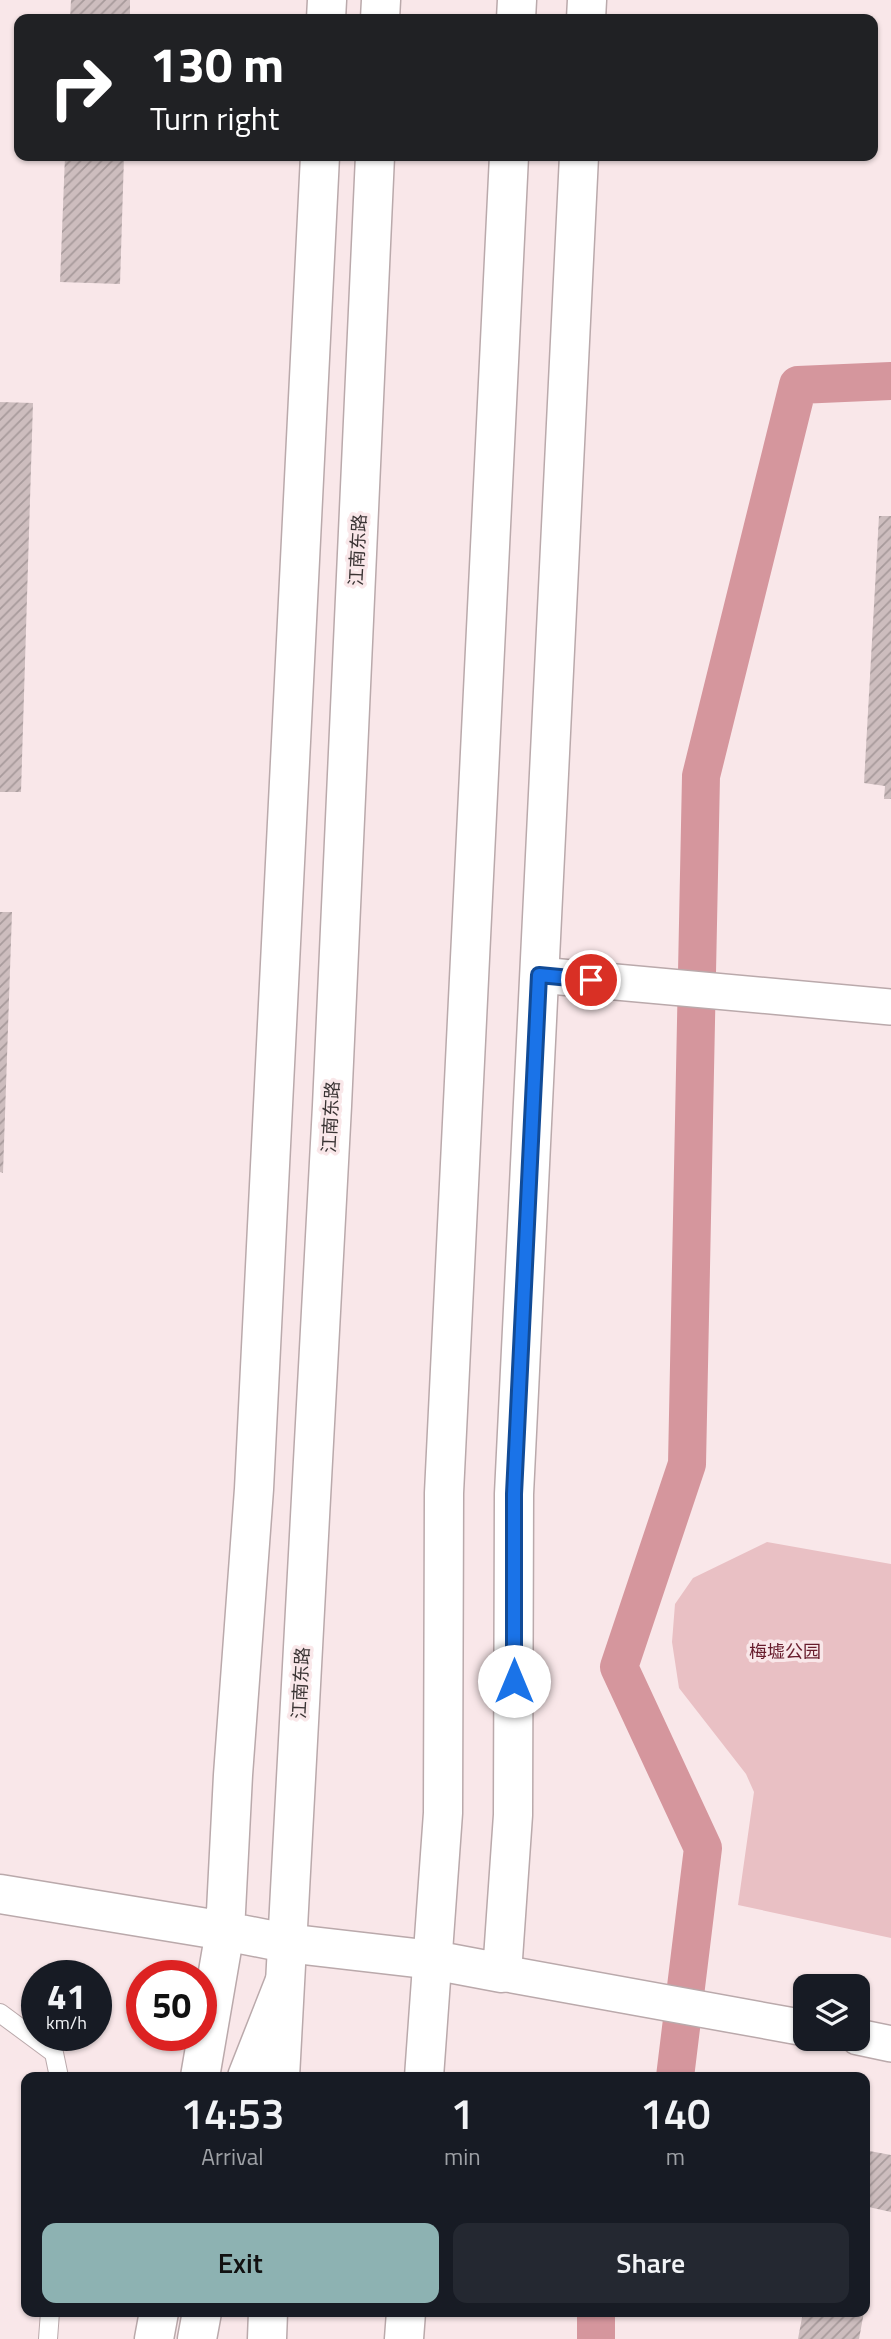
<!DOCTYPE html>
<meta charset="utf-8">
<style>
:root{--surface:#171b24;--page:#242831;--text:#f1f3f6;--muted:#9ea1a6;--accent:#8db2b2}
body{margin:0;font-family:"Titillium Web","Noto Sans SC",sans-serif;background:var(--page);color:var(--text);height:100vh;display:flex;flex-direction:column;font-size:26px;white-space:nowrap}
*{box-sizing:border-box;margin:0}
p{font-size:23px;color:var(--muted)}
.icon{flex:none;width:38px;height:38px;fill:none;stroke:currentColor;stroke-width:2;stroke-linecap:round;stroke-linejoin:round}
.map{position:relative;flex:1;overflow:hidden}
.drawer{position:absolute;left:21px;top:2072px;width:849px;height:245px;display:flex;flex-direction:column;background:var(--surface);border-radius:14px;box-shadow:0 2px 5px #0004}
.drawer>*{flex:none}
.top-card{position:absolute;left:14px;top:14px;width:864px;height:147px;border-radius:14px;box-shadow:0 2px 5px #0004;background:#202124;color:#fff;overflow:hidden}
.fabs{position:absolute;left:793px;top:1974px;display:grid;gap:14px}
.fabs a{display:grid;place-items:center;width:77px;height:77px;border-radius:14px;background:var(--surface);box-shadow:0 2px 5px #0004;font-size:35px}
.speed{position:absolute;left:21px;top:1960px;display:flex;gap:14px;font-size:35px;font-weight:700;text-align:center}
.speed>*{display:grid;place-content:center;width:91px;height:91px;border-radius:50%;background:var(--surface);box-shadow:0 2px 5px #0004;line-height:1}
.speed small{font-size:18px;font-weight:400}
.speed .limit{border:10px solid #d22;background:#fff;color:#111}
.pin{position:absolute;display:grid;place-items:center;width:60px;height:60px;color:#fff;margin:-30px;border:4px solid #fff;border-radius:50%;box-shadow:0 2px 7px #0007}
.me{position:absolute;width:77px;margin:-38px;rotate:0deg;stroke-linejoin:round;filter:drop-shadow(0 0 5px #0008)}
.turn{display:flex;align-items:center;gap:24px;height:147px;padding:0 21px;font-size:32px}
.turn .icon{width:91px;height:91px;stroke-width:2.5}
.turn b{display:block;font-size:49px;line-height:60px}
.eta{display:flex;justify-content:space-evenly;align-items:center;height:119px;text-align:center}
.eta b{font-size:42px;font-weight:600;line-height:49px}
.action{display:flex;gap:14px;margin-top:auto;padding:14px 21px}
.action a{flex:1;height:80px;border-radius:14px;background:var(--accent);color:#111;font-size:28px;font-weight:600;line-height:80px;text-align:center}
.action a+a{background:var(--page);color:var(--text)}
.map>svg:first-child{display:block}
.green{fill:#e9c0c4}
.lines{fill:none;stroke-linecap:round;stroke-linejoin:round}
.canal{stroke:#d5969d;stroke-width:38}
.building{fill:url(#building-hatch)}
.lane-casing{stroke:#baa9ab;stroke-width:20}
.street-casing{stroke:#baa9ab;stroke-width:38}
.secondary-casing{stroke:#baa9ab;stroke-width:41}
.primary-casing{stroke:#baa9ab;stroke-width:41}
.highway-casing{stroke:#baa9ab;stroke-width:41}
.lane{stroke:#fff;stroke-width:18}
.street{stroke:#fff;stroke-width:35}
.secondary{stroke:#fff;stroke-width:38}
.primary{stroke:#fff;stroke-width:38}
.highway{stroke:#fff;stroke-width:38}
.route-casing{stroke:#114b97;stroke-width:18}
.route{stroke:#1a73e8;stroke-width:12}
.labels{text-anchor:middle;stroke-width:7;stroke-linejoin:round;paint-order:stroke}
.street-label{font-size:18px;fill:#393333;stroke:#f9e7e9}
.park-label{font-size:18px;fill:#671c2c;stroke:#f9e7e9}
</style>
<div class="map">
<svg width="891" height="2339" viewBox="0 0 891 2339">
<defs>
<pattern id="building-hatch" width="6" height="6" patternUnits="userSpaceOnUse" patternTransform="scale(1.75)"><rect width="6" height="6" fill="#cdbdbe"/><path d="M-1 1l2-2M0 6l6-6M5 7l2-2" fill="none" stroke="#a79a9b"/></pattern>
</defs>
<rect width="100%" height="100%" fill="#f9e7e9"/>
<path class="green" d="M767,1542l124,22v374l-153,-33 16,-113 -8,-18 -67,-86 -7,-46 3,-38 18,-26z"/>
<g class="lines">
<path class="canal" d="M675,2077l28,-229 -84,-181 68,-203 14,-688 97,-391 93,-4
M596,2312v27"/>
</g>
<path class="building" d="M71,0h59v19h-60z
M65,156h59l-4,128 -60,-2z
M0,402l33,1 -12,389h-21z
M879,516h12v283h-7l1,-13 -21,-3z
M0,912h12l-9,261 -3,-1z
M864,2150l27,5v57l-27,-6z
M803,2312h61l-5,27h-61z"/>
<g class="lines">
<g class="lane-casing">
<path id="lane" d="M0,2013l54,40 5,24
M48,2339l2,-27"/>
</g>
<g class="street-casing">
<path id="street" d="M539,975l352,32
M502,1973l303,55
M858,2037l33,7"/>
</g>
<g class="secondary-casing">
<path id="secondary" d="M326,19l1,-19
M586,19l1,-19
M0,1894l225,37 61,12 147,17 69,13 11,-158 1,-321 65,-1338
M200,2077l25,-146 8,-156 21,-286 66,-1333
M154,2339l5,-27"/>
</g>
<g class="primary-casing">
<path id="primary" d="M380,19l1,-19
M516,19l1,-19
M280,2077l52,-971 43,-950
M424,2077l19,-264 1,-320 65,-1337
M267,2339l1,-27
M404,2339l2,-27"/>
</g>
<g class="highway-casing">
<path id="highway" d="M247,2077l37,-94
M197,2339l5,-27"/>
</g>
<use href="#lane" class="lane"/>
<use href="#street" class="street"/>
<use href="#secondary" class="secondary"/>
<use href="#primary" class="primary"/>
<use href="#highway" class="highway"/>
</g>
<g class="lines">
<g class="route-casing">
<path id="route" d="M514,1681v-187l25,-519 52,5"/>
</g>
<use href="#route" class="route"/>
</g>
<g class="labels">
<g class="street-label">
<text transform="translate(358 550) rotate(-87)" y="6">江南东路</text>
<text transform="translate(331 1117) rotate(-87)" y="6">江南东路</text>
<text transform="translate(301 1683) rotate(-87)" y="6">江南东路</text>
</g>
<g class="park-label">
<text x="785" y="1658">梅墟公园</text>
</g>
</g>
</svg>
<div class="fabs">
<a><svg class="icon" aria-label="layers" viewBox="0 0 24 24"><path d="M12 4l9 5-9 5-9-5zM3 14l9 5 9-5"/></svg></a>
</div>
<div class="speed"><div>41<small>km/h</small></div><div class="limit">50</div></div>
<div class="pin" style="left:591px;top:980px;background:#d93025"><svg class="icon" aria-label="arrive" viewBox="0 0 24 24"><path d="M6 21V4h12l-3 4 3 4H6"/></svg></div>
<svg class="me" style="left:514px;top:1681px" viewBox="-20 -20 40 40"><circle r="19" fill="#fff"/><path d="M0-13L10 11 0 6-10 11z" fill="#1a73e8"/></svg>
<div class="top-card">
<div class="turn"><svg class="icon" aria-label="right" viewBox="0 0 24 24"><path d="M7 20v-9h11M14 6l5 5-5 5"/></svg><div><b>130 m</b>Turn right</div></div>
</div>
<section class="drawer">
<div class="eta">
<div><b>14:53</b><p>Arrival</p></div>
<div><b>1</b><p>min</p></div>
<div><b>140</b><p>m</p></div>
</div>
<div class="action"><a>Exit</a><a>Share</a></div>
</section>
</div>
